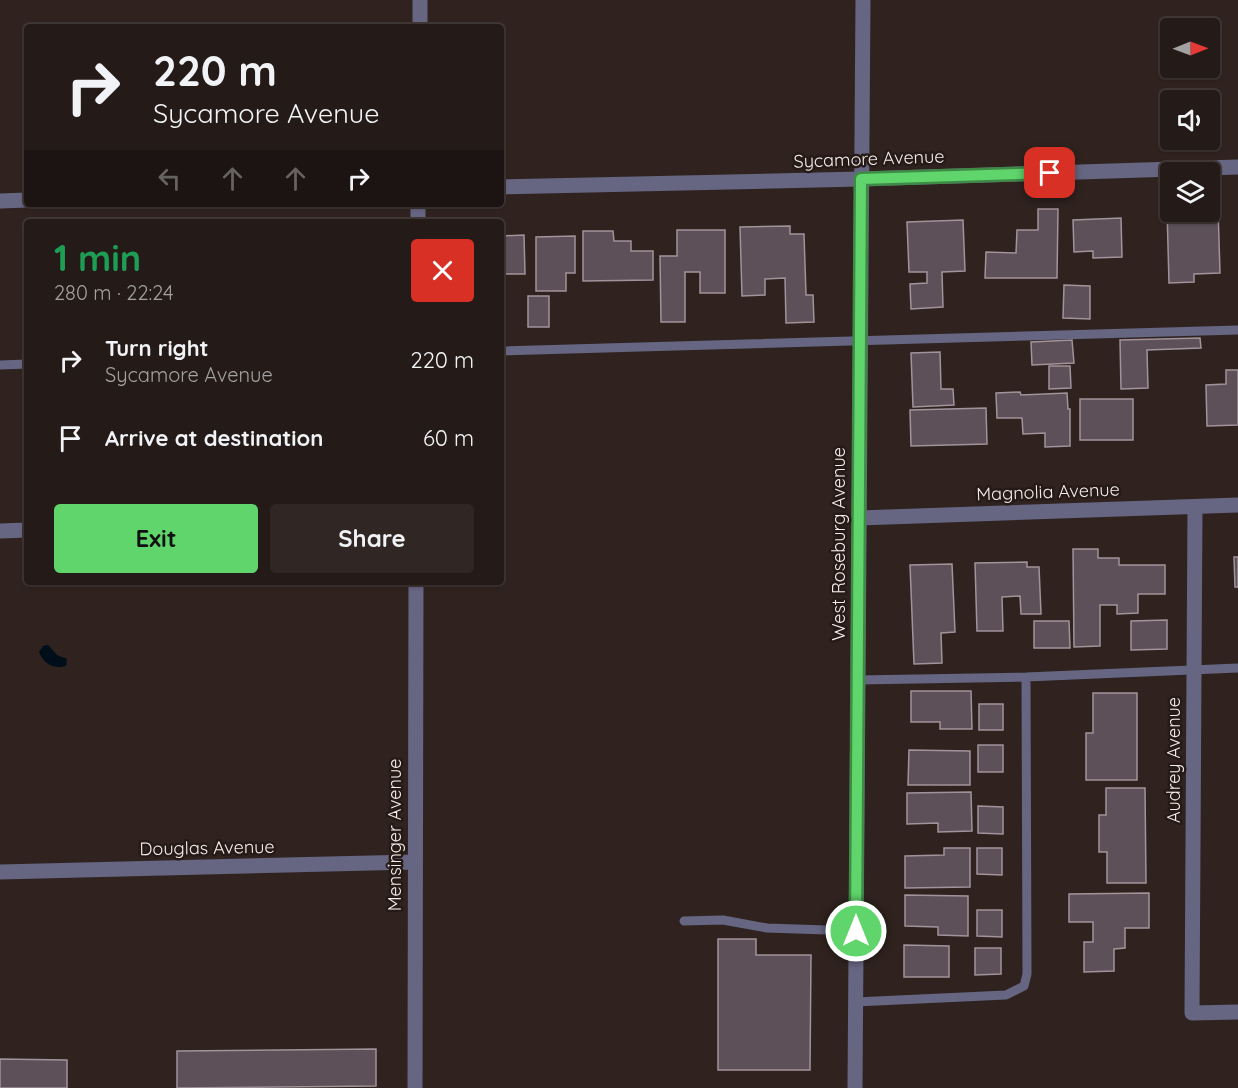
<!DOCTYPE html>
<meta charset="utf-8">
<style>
:root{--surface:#241a17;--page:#302724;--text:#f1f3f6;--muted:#a3a1a1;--line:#413836;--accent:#5fd56b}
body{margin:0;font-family:Quicksand,sans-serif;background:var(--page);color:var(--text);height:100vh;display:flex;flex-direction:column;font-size:22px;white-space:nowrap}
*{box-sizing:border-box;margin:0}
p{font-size:20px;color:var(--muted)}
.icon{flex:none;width:33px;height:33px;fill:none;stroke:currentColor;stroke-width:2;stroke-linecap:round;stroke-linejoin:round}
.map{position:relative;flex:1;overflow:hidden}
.sheet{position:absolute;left:24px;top:219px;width:480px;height:366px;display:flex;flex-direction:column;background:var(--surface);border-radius:6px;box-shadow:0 2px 4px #0004,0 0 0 2px var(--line)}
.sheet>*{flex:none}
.guide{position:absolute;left:24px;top:24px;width:480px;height:183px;border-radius:6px;box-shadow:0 2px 4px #0004,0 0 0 2px var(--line);background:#241a17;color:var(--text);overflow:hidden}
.needle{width:39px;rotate:89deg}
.controls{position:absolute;left:1160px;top:18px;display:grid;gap:12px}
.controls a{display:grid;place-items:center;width:60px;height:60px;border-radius:6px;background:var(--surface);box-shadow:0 2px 4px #0004,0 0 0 2px var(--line);font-size:30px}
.pin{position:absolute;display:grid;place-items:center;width:51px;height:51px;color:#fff;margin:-26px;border-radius:12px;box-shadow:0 3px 9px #0006}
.me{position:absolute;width:66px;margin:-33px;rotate:0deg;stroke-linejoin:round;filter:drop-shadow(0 0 4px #0008)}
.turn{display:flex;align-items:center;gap:21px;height:126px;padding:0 30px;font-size:27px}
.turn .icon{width:78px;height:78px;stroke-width:2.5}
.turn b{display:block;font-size:42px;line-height:51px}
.lanes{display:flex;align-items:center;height:57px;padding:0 30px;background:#0003;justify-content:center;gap:30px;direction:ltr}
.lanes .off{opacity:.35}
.round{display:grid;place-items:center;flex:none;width:63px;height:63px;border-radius:6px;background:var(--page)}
.head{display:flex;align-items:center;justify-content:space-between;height:102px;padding:0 30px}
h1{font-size:36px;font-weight:700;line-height:45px;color:#1e9e55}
.cta{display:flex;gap:12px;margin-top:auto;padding:12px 30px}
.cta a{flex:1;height:69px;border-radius:6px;background:var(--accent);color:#111;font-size:24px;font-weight:700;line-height:69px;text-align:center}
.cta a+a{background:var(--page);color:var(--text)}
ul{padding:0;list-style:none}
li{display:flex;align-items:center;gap:18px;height:78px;padding:0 30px}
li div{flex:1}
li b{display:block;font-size:22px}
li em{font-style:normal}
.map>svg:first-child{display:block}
.water{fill:#000e1a}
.building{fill:#5d5058;stroke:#a2939b;stroke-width:1.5}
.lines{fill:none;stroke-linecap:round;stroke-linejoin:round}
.service{stroke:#666683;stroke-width:9}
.minor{stroke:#666683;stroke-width:15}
.tertiary{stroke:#666683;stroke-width:15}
.route-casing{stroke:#3e8a46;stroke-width:15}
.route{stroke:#5fd56b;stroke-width:10}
.labels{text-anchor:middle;stroke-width:5;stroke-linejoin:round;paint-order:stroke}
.street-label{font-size:18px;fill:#f5ece9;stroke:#261a16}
</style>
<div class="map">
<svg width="1238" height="1088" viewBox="0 0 1238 1088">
<rect width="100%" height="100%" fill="#30231f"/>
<path class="water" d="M48,645l9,10 10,4 -1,7c-12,4 -23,-3 -27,-14l4,-6z"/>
<path class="building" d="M1209,207h9l2,66 -26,1v8l-25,1 -2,-74h3v3h39z
M1038,209h20l-1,69h-72l1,-26 30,1 1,-23h21z
M1121,218l1,39 -29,1v-7l-19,1 -1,-32z
M963,220l2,51 -23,1 1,35 -32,2 -1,-25 17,-1v-11h-18l-2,-50z
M790,226v8h14l2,61h7l1,27 -28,1 -1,-45 -20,1v16l-23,1 -2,-69z
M677,230h48v63h-25v-21h-15v50h-24l-1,-66h17z
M583,231h30l1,10h17v10h22v29l-70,1z
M524,235l1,39h-24v-38z
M575,236v37h-9v18h-30v-54z
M1064,285l26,1v33l-27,-1z
M528,296h21v31h-21z
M1200,338l1,10 -54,2 1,38 -27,1 -1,-49z
M1072,340l2,23 -42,2 -1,-23z
M940,352l1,37h12l1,16 -41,2 -2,-54z
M1049,366h21l1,22 -22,1z
M1226,370h12v55l-31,1 -1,-41 20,-1z
M1020,392l1,3 46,-2 1,16h2v37l-25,1v-14l-22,1 -1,-16h-25l-1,-25z
M1080,399h53v41h-53z
M986,408l1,36 -76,2 -1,-36z
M1073,549h25v9h21v7h46v29h-27v19l-21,1v-9h-17v41l-26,1z
M1234,557h4v30h-3z
M1027,562v5h12l2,47h-20l-1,-18 -18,1 1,34h-26l-2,-68z
M952,564l3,68 -14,1 1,30 -28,1 -4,-99z
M1167,620v29l-36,1v-29z
M1034,621h35l1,27h-36z
M911,691h60l1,38h-32v-7h-29z
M1093,693h44v87h-51v-47h7z
M979,704h24v26h-24z
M978,745h25v27h-25z
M909,750l61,1v34h-62z
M1106,788h39l1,95h-39v-31h-8v-37h7z
M971,792l1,39 -34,1v-9l-31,1v-31z
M978,806l25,1v27l-25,-1z
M944,848h26v39l-65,1v-32l39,-1z
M977,848h25v27l-25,-1z
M1149,893v35h-24v20l-11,1v22l-30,1v-30h9v-20h-24v-28z
M905,895l63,1v40l-30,-1v-8l-33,-1z
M977,910h25v27l-25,-1z
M718,939h38v16h55l-1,115h-92z
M904,945l45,1v31h-45z
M975,948h26v26l-26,1z
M376,1049v37l-199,2v-37z
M0,1059l67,1v28h-67z"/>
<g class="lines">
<path class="service" d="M501,351l737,-21
M0,365l27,-1
M858,680l168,-3 212,-9
M684,921l39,-1 44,8 89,3
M855,1002l151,-7 18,-9 3,-12 -1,-297"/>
<path class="minor" d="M420,27v-27
M501,187l360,-8 377,-12
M0,201l27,-1
M418,222v-18
M1195,507l-3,506 46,-1
M859,518l379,-13
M0,531l27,-1
M0,872l414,-10
M415,1088l1,-506"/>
<path class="tertiary" d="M855,1088l8,-1088"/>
</g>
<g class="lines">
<g class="route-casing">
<path id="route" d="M856,931l5,-752 189,-6"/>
</g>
<use href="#route" class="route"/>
</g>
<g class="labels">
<g class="street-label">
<text transform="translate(869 159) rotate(-2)" y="6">Sycamore Avenue</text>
<text transform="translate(1048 492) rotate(-2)" y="6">Magnolia Avenue</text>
<text transform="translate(839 544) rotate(-90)" y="6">West Roseburg Avenue</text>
<text transform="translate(1174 760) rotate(-90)" y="6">Audrey Avenue</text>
<text transform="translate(395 835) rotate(-90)" y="6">Mensinger Avenue</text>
<text transform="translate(207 848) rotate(-1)" y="6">Douglas Avenue</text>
</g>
</g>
</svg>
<div class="controls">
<a><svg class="needle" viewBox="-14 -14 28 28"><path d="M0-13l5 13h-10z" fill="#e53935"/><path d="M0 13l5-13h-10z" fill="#a3a1a1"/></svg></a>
<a><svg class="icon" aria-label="sound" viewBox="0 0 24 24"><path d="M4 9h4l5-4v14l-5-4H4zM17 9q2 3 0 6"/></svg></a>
<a><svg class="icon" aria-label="layers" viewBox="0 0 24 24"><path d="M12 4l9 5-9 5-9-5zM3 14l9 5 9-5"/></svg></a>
</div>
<div class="pin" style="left:1050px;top:173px;background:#d93025"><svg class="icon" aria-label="arrive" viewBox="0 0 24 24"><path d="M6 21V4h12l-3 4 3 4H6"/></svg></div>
<svg class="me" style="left:856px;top:931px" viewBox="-20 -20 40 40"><circle r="17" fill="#5fd56b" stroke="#fff" stroke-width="3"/><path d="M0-11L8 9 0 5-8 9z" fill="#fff"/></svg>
<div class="guide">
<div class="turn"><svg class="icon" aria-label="right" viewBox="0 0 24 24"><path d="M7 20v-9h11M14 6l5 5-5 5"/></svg><div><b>220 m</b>Sycamore Avenue</div></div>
<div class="lanes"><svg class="icon off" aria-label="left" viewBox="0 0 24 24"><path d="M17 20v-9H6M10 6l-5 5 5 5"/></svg><svg class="icon off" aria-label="ahead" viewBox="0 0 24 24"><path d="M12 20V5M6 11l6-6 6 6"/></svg><svg class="icon off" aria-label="ahead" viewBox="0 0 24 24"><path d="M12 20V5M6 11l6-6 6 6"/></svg><svg class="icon" aria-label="right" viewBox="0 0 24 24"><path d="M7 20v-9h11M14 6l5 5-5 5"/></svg></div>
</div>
<section class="sheet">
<div class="head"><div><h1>1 min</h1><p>280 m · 22:24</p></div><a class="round" style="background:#d93025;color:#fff"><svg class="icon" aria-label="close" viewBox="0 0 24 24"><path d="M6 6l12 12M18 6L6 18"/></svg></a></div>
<ul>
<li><svg class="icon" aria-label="right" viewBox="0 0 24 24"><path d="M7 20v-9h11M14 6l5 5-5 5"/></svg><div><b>Turn right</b><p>Sycamore Avenue</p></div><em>220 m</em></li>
<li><svg class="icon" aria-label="arrive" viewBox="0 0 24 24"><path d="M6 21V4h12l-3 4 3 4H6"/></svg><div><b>Arrive at destination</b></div><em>60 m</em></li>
</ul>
<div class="cta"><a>Exit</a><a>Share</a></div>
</section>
</div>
